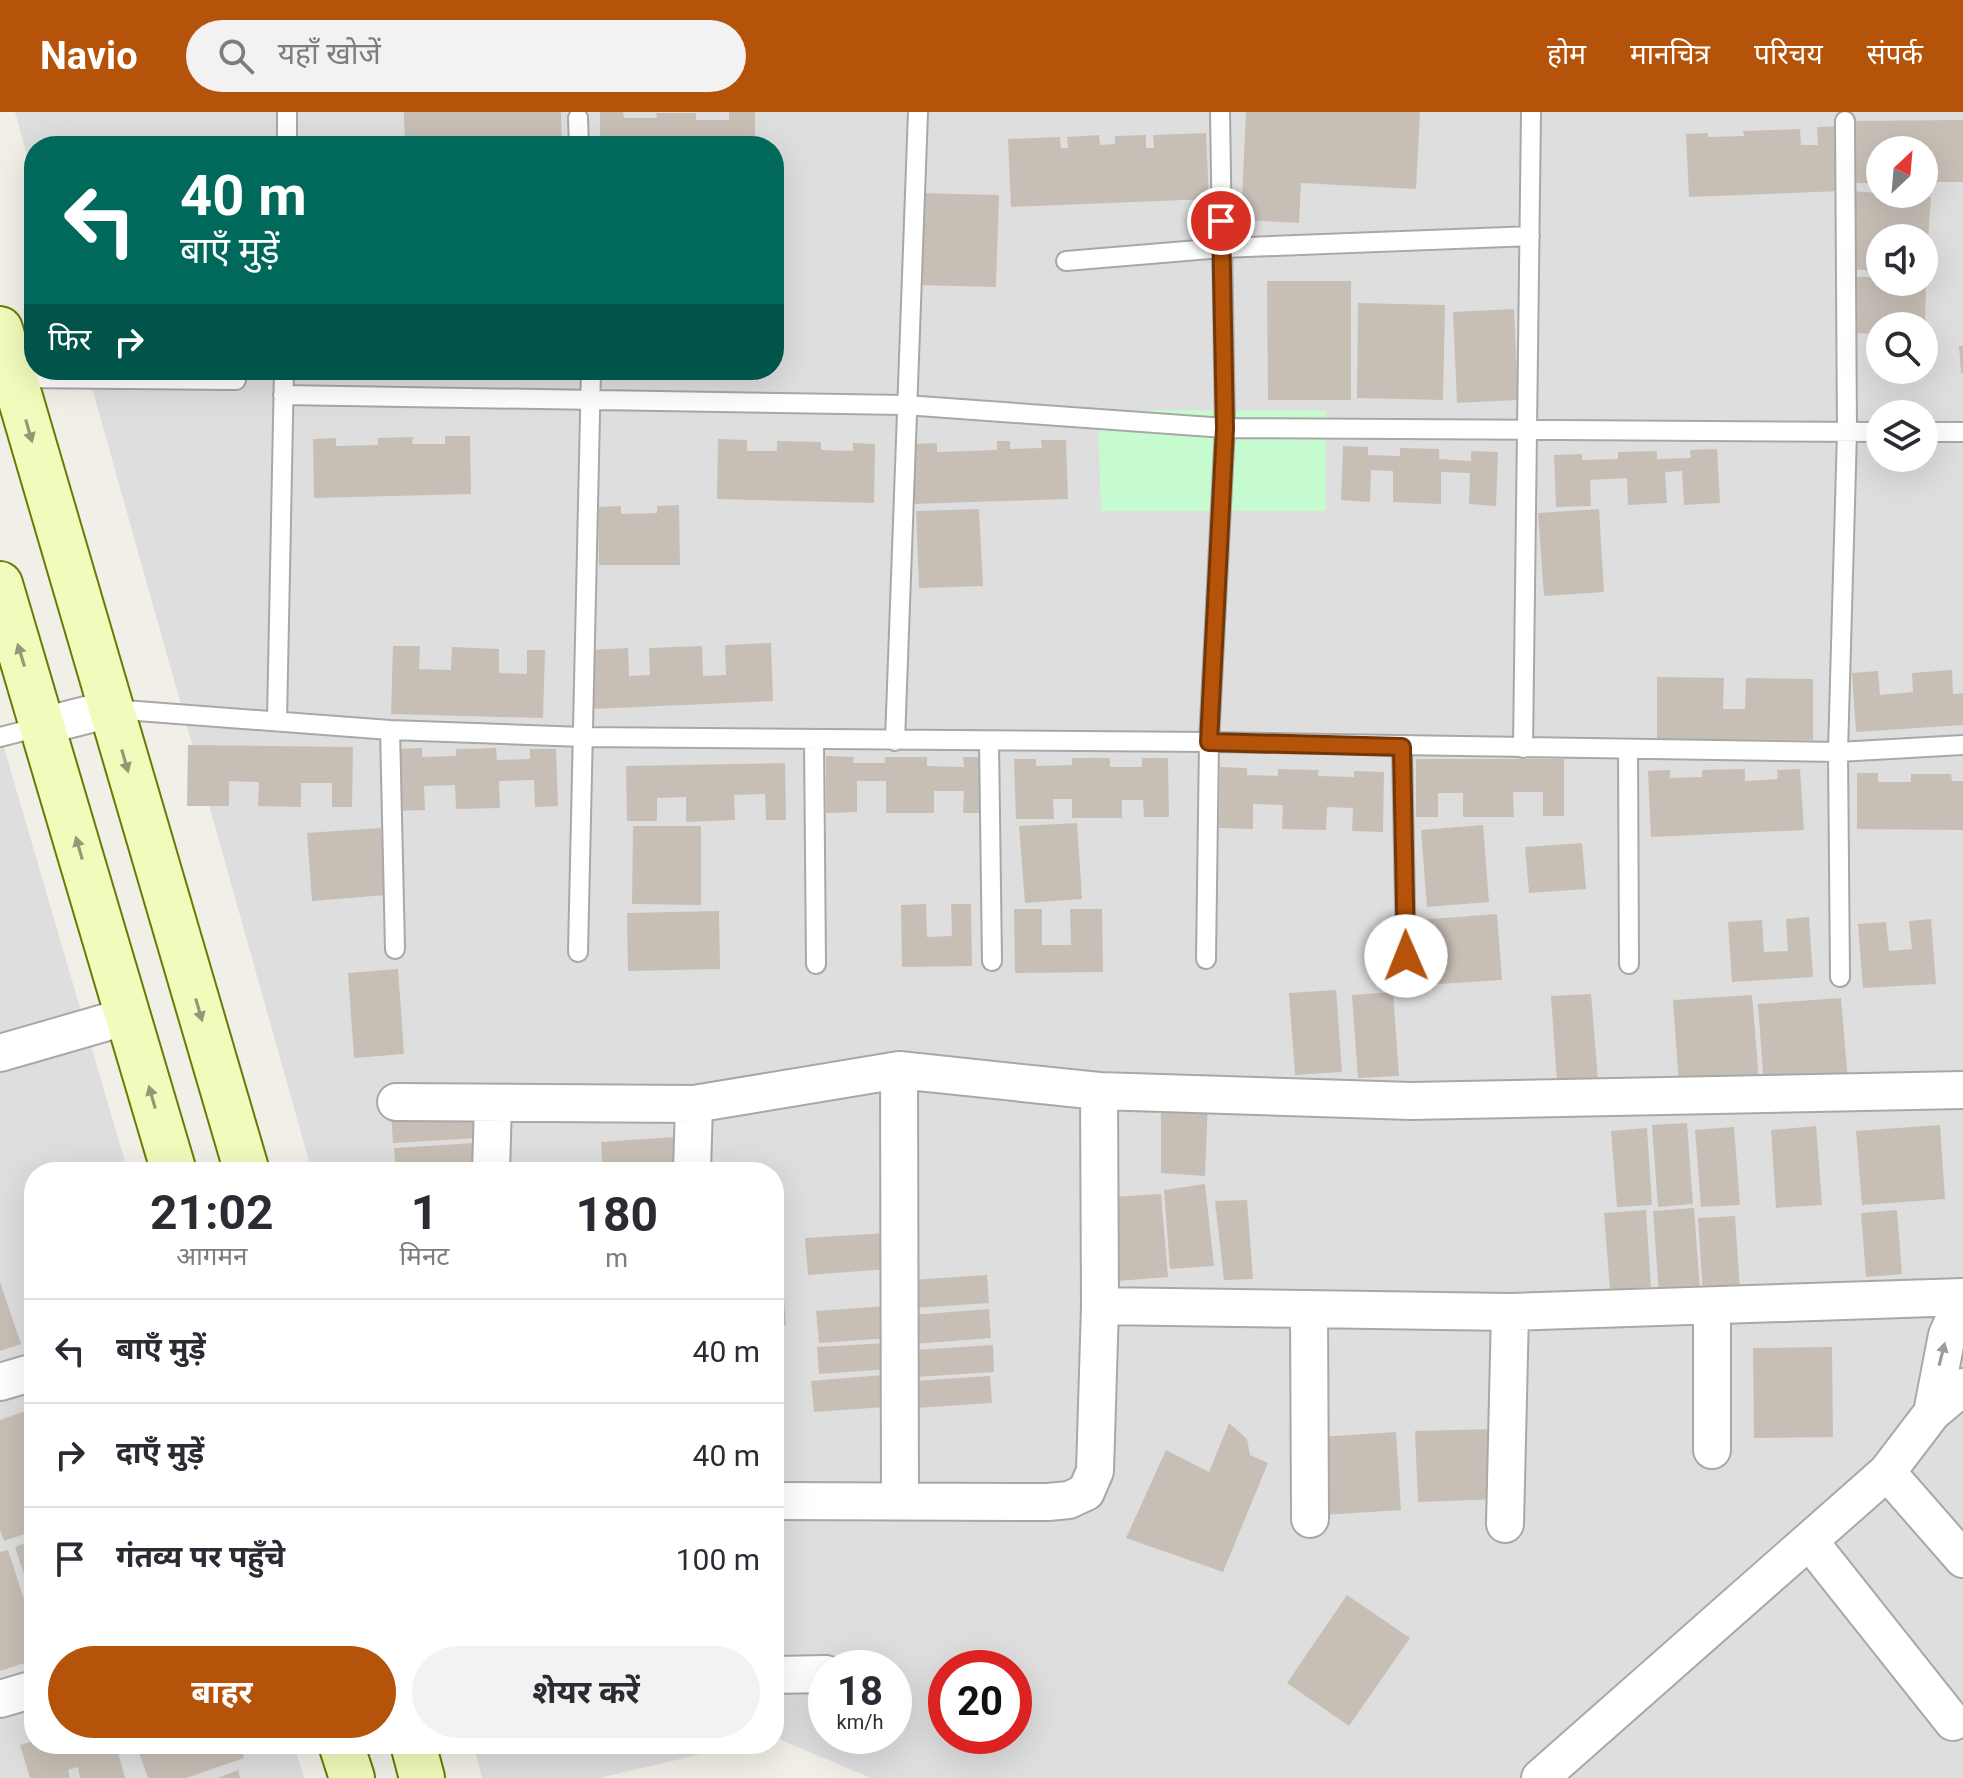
<!DOCTYPE html>
<html lang="hi">
<meta charset="utf-8">
<style>
:root{--surface:#fff;--page:#f2f2f3;--text:#2b2b33;--muted:#7c7c81;--line:#e1e1e2;--accent:#b45309}
body{margin:0;font-family:Roboto,"Noto Sans Devanagari",sans-serif;background:var(--page);color:var(--text);height:100vh;display:flex;flex-direction:column;font-size:30px;white-space:nowrap}
*{box-sizing:border-box;margin:0}
p{font-size:26px;color:var(--muted)}
.icon{flex:none;width:44px;height:44px;fill:none;stroke:currentColor;stroke-width:2;stroke-linecap:round;stroke-linejoin:round}
.map{position:relative;flex:1;overflow:hidden}
.side{position:absolute;left:24px;top:1050px;width:760px;height:592px;display:flex;flex-direction:column;background:var(--surface);border-radius:32px;box-shadow:0 8px 32px #0002}
.side>*{flex:none}
.banner{position:absolute;left:24px;top:24px;width:760px;height:244px;border-radius:32px;box-shadow:0 8px 32px #0002;background:#00695c;color:#fff;overflow:hidden}
.needle{width:52px;rotate:26deg}
.controls{position:absolute;left:1866px;top:24px;display:grid;gap:16px}
.controls a{display:grid;place-items:center;width:72px;height:72px;border-radius:50%;background:var(--surface);box-shadow:0 8px 32px #0002;font-size:40px}
.speed{position:absolute;left:808px;top:1538px;display:flex;gap:16px;font-size:40px;font-weight:700;text-align:center}
.speed>*{display:grid;place-content:center;width:104px;height:104px;border-radius:50%;background:var(--surface);box-shadow:0 8px 32px #0002;line-height:1}
.speed small{font-size:20px;font-weight:400}
.speed .limit{border:12px solid #d22;background:#fff;color:#111}
.pin{position:absolute;display:grid;place-items:center;width:68px;height:68px;color:#fff;margin:-34px;border:4px solid #fff;border-radius:50%;box-shadow:0 2px 8px #0007}
.me{position:absolute;width:88px;margin:-44px;rotate:359deg;stroke-linejoin:round;filter:drop-shadow(0 0 6px #0008)}
.turn{display:flex;align-items:center;gap:28px;height:168px;padding:0 24px;font-size:36px}
.turn .icon{width:104px;height:104px;stroke-width:2.5}
.turn b{display:block;font-size:56px;line-height:68px}
.then{display:flex;align-items:center;height:76px;padding:0 24px;background:#0003;gap:16px;font-size:30px}
.eta{display:flex;justify-content:space-evenly;align-items:center;height:136px;text-align:center}
.eta b{font-size:48px;font-weight:700;line-height:56px}
.action{display:flex;gap:16px;margin-top:auto;padding:16px 24px}
.action a{flex:1;height:92px;border-radius:48px;background:var(--accent);color:#fff;font-size:32px;font-weight:700;line-height:92px;text-align:center}
.action a+a{background:var(--page);color:var(--text)}
ul{padding:0;list-style:none}
li{display:flex;align-items:center;gap:24px;height:104px;padding:0 24px;border-top:2px solid var(--line)}
li div{flex:1}
li b{display:block;font-size:30px}
li em{font-style:normal}
header{display:flex;align-items:center;gap:48px;box-sizing:border-box;height:112px;padding:0 40px;background:var(--accent);color:#fff}
header strong{font-size:38px}
nav{display:flex;gap:44px;margin-inline-start:auto;font-size:28px}
.search{width:560px;height:72px;background:var(--page);display:flex;align-items:center;gap:20px;box-sizing:border-box;padding:0 28px;border-radius:44px;color:var(--muted);font-size:30px}
.map>svg:first-child{display:block}
.residential{fill:#dfdede;fill-rule:evenodd}
.park{fill:#c5fbcf}
.building{fill:#c7bfb6}
.lines{fill:none;stroke-linecap:round;stroke-linejoin:round}
.lane-casing{stroke:#a8a8a8;stroke-width:22}
.street-casing{stroke:#a8a8a8;stroke-width:40}
.secondary-casing{stroke:#637e02;stroke-width:48}
.lane{stroke:#fff;stroke-width:18}
.street{stroke:#fff;stroke-width:36}
.secondary{stroke:#f1fbbb;stroke-width:44}
.oneway{fill:#939976}
.oneway2{fill:#9b9b9b}
.route-casing{stroke:#753606;stroke-width:20}
.route{stroke:#b45309;stroke-width:14}
</style>
<header>
<strong>Navio</strong>
<div class="search"><svg class="icon" aria-label="search" viewBox="0 0 24 24"><circle cx="10" cy="10" r="6"/><path d="M15 15l6 6"/></svg>यहाँ खोजें</div>
<nav><a>होम</a><a>मानचित्र</a><a>परिचय</a><a>संपर्क</a></nav>
</header>
<div class="map">
<svg width="1963" height="1666" viewBox="0 0 1963 1666">
<rect width="100%" height="100%" fill="#f1efe7"/>
<path class="residential" d="M15,0h1948v1666h-1092l-97,-41v-565h-462l-225,-802h687v-224h-740v35zM1880,38h44v44h-44zM1880,126h44v44h-44zM1880,214h44v44h-44zM1880,302h44v44h-44zM826,1556h68v68h-68zM946,1556h68v68h-68z
M0,622l128,438h-94v572h260l10,34h-304z
M473,1632h271l-145,34h-117z"/>
<path class="park" d="M1098,298l228,1v100h-225z"/>
<path class="building" d="M404,0h157l1,34h-157z
M600,0h23l1,6h33l-1,-5h40v7h33v-8h26v34h-155z
M1246,0h174l-4,77 -115,-6 -2,40 -58,-3z
M1963,8v62h-39v-32h-44v33h-34l-1,-62z
M1837,14l3,65 -151,6 -3,-63 22,-1v4l36,-1 -1,-5 57,-2 1,16h17l-1,-18z
M1206,21l3,66 -198,8 -3,-68 52,-2 1,11h7l-1,-11 32,-2 1,10 15,-1v-8l31,-1v13h8l-1,-13z
M1851,79l80,6 -5,70 -2,-29h-44v33l-34,-2z
M920,81l79,2 -3,92 -78,-2z
M1849,165h31v5h46l-1,44h-45v8l-32,-1z
M1267,169h84v119h-83z
M774,177l9,1 -3,40h-6z
M1358,191l87,2 -2,95 -86,-2z
M1514,197l4,91 -61,3 -4,-91z
M1959,234h4v27h-2z
M445,324h25l1,58 -157,4 -1,-59 23,-1v8l42,-1v-7l35,-1 -1,7h33z
M718,327l29,1v11h30v-10l44,1v8l32,1v-8l22,1 -1,59 -157,-4z
M1041,328h25l2,59 -155,5 -2,-60 26,-1v9l60,-2v-9h13v8l32,-1z
M1343,334l25,1v8l32,1v-8l39,1v10l32,2v-10l27,1 -2,54 -27,-2 1,-31 -29,-1v32l-48,-2v-31l-22,-1 -1,32 -29,-2z
M1717,337l3,54 -36,2 -2,-34 -17,1 2,31 -39,2 -1,-27 -37,2 1,26 -35,1 -2,-52 28,-1v6l36,-1v-7l39,-1v8l34,-1 -1,-8z
M679,393l1,60h-81l-1,-58 23,-1v8l36,-1v-7z
M979,397l4,77 -64,2 -3,-77z
M1599,397l5,83 -60,4 -6,-83z
M771,531l2,58 -181,8 -2,-59 38,-2 1,28 21,-1 -1,-27 53,-2 1,30 23,-1 -1,-30z
M393,534h27l-1,23 32,1 1,-23 47,2v24l28,1v-24h18l-2,68 -152,-4z
M1952,558l1,24 10,-1v32l-107,7 -4,-59 26,-2 2,24 33,-3 -1,-19z
M1657,565l67,1 -1,31h22l1,-31 67,1v61l-156,-1z
M188,633l165,2 -1,60h-20v-24h-31v24l-43,-1 1,-24 -30,-1v25h-42z
M422,636v9l34,-1v-7l40,-1 1,12 33,-1v-10h26l2,57 -23,1 -1,-27 -35,1 1,27 -44,1 -1,-24 -31,1 1,24 -30,1 -2,-62z
M826,644l28,1 -1,6h32v-6h42v9l37,1 -1,-10h18l1,56h-19l1,-22h-30v22h-48v-32h-29v31l-31,1z
M1072,646h38v9h32v-9h26l1,59h-25l-1,-17h-21v18h-50v-19h-19l1,20h-38l-2,-60h22v7l36,-1z
M1416,647h148v57h-21v-24h-30l1,25h-51v-24h-25v24h-22z
M785,651l1,57h-20l-1,-26 -31,1 1,25 -49,2v-25l-29,1v23h-30l-1,-55z
M1220,655l27,1v7l31,1v-7l41,1 -1,6 36,1v-6l30,1 -1,60 -31,-1 1,-23 -26,-1 -1,23 -44,-1 1,-24 -30,-1v25l-34,-1z
M1745,657v12l33,-2 -1,-9 23,-1 4,61 -153,7 -3,-66 22,-1v8l32,-1v-7z
M1857,661h21v9h33v-8h40l1,7h11v49l-106,-1z
M1077,711l5,76 -57,4 -6,-77z
M1483,713l6,77 -62,5 -6,-77z
M633,714h68v79l-69,-1z
M381,716l5,67 -74,6 -5,-68z
M1582,731l4,46 -57,4 -4,-46z
M926,792l1,33 25,-1 -1,-32h20l1,62 -70,1 -1,-62z
M1014,797h28v36h29l-1,-36h32l1,63 -88,1z
M719,799l1,58 -92,2 -1,-58z
M1497,802l5,66 -78,5 -5,-65z
M1809,805l4,60 -81,5 -4,-60 34,-2 2,32 24,-1 -2,-32z
M1931,807l5,65 -73,4 -5,-64 28,-2 3,29 23,-2 -3,-28z
M398,857l6,85 -50,4 -6,-85z
M1336,878l6,82 -47,3 -6,-82z
M1393,880l6,84 -41,2 -6,-83z
M1591,882l8,98 -41,3 -7,-99z
M1752,883l7,85 -80,5 -6,-85z
M1841,886l7,83 -84,6 -6,-83z
M1161,987l47,2 -3,75 -44,-3z
M475,994l3,32 -85,5 -2,-32z
M1687,1011l6,81 -35,3 -6,-82z
M1940,1013l5,74 -83,6 -6,-74z
M1816,1014l6,79 -46,3 -5,-78z
M1734,1015l6,78 -39,2 -6,-77z
M1647,1016l5,77 -35,2 -6,-76z
M674,1025l2,31 -73,4 -2,-30z
M475,1031l2,27 -81,2 -2,-24z
M1205,1072l9,82 -44,3 -6,-79z
M1161,1082l7,83 -50,4 -7,-84z
M1247,1088l6,79 -29,1 -9,-79z
M1694,1096l6,83 -41,3 -6,-83z
M1646,1098l5,77 -41,3 -6,-77z
M1897,1098l5,64 -36,3 -5,-64z
M1735,1104l5,75 -37,3 -5,-76z
M887,1121l2,36 -81,6 -3,-37z
M987,1163l2,28 -76,5 -2,-28z
M0,1170l21,62 -21,7z
M784,1186l2,27 -12,1v-27z
M887,1194l2,32 -70,5 -3,-32z
M989,1197l2,29 -77,6 -2,-29z
M774,1215h3l2,28h-5z
M887,1231l3,26 -71,5 -2,-27z
M993,1233l1,27 -78,5 -2,-27z
M1832,1235l1,90 -79,1 -1,-90z
M774,1248h4l2,35h-6z
M883,1263l2,32 -71,5 -3,-31z
M990,1264l2,27 -76,5 -2,-27z
M34,1296v123l-30,10 -4,-11v-110z
M1229,1311l18,16 3,16 18,8 -45,109 -97,-34 40,-88 43,22z
M1496,1317l3,70 -81,3 -3,-71z
M1396,1320l5,78 -77,5 -5,-78z
M34,1428v62h-1l-18,-55z
M8,1438l26,80v30l-34,11v-119z
M1347,1483l63,43 -61,88 -62,-43z
M34,1629v3h82l9,34h-45l-2,-11 -10,3 2,8h-40l-10,-33z
M136,1632h41l3,8 12,-5 -1,-3h49l4,14 -58,20h-38z
M238,1658l2,8h-22z"/>
<g class="lines">
<g class="lane-casing">
<path id="lane" d="M578,6l1,28
M287,34v-34
M1066,149l156,-13 308,-12
M15,266l221,2
M283,283l622,10 320,23 655,4
M1924,320h39
M111,597l279,21 193,7 626,5 629,10 125,-7
M277,609l7,-351
M390,618l5,219
M0,625l43,-11
M814,628l2,224
M895,629l23,-629
M989,630l3,219
M1402,635l4,209
M1523,636l8,-636
M1628,637l1,215
M578,840l13,-582
M1206,847l3,-217 16,-314 -5,-316
M1840,865l-2,-225 9,-320 -2,-311"/>
</g>
<g class="street-casing">
<path id="street" d="M43,614l67,-17
M0,941l128,-37
M899,958l1,431
M396,990l298,2 205,-34 200,21 312,10 552,-11
M491,1060l2,-69
M692,1060l2,-68
M1100,1194l410,6 453,-15
M1712,1194v144
M1309,1197l1,210
M0,1270l34,-10
M1932,1301l15,-78 16,-36
M1887,1360l76,87
M774,1389l274,1 21,-2 17,-8 9,-21 5,-165 -1,-215
M1505,1412l5,-212
M1810,1430l143,180
M774,1563l52,-1
M0,1587l34,-10
M1540,1666l347,-306 45,-59 31,-26"/>
</g>
<g class="secondary-casing">
<path id="secondary" d="M0,217l247,843
M0,472l174,588
M341,1632l11,34
M413,1632l9,34"/>
</g>
<use href="#lane" class="lane"/>
<use href="#street" class="street"/>
<use href="#secondary" class="secondary"/>
</g>
<defs><path id="oneway-solid" d="M-6-.8H1V-3.2L6.5 0L1 3.2V.8H-6Z" transform="scale(2)"/></defs>
<g class="oneway">
<use href="#oneway-solid" transform="translate(29 319) rotate(74)"/>
<use href="#oneway-solid" transform="translate(21 543) rotate(-107)"/>
<use href="#oneway-solid" transform="translate(125 649) rotate(74)"/>
<use href="#oneway-solid" transform="translate(79 736) rotate(-106)"/>
<use href="#oneway-solid" transform="translate(199 898) rotate(74)"/>
<use href="#oneway-solid" transform="translate(152 985) rotate(-106)"/>
</g>
<use class="oneway2" href="#oneway-solid" transform="translate(1942 1242) rotate(-76)"/>
<g class="lines">
<g class="route-casing">
<path id="route" d="M1221,109l4,207 -16,314 193,5 4,209"/>
</g>
<use href="#route" class="route"/>
</g>
</svg>
<div class="controls">
<a><svg class="needle" viewBox="-14 -14 28 28"><path d="M0-13l5 13h-10z" fill="#e53935"/><path d="M0 13l5-13h-10z" fill="#7c7c81"/></svg></a>
<a><svg class="icon" aria-label="sound" viewBox="0 0 24 24"><path d="M4 9h4l5-4v14l-5-4H4zM17 9q2 3 0 6"/></svg></a>
<a><svg class="icon" aria-label="search" viewBox="0 0 24 24"><circle cx="10" cy="10" r="6"/><path d="M15 15l6 6"/></svg></a>
<a><svg class="icon" aria-label="layers" viewBox="0 0 24 24"><path d="M12 4l9 5-9 5-9-5zM3 14l9 5 9-5"/></svg></a>
</div>
<div class="speed"><div>18<small>km/h</small></div><div class="limit">20</div></div>
<div class="pin" style="left:1221px;top:109px;background:#d93025"><svg class="icon" aria-label="arrive" viewBox="0 0 24 24"><path d="M6 21V4h12l-3 4 3 4H6"/></svg></div>
<svg class="me" style="left:1406px;top:844px" viewBox="-20 -20 40 40"><circle r="19" fill="#fff"/><path d="M0-13L10 11 0 6-10 11z" fill="#b45309"/></svg>
<div class="banner">
<div class="turn"><svg class="icon" aria-label="left" viewBox="0 0 24 24"><path d="M17 20v-9H6M10 6l-5 5 5 5"/></svg><div><b>40 m</b>बाएँ मुड़ें</div></div>
<div class="then">फिर<svg class="icon" aria-label="right" viewBox="0 0 24 24"><path d="M7 20v-9h11M14 6l5 5-5 5"/></svg></div>
</div>
<section class="side">
<div class="eta">
<div><b>21:02</b><p>आगमन</p></div>
<div><b>1</b><p>मिनट</p></div>
<div><b>180</b><p>m</p></div>
</div>
<ul>
<li><svg class="icon" aria-label="left" viewBox="0 0 24 24"><path d="M17 20v-9H6M10 6l-5 5 5 5"/></svg><div><b>बाएँ मुड़ें</b></div><em>40 m</em></li>
<li><svg class="icon" aria-label="right" viewBox="0 0 24 24"><path d="M7 20v-9h11M14 6l5 5-5 5"/></svg><div><b>दाएँ मुड़ें</b></div><em>40 m</em></li>
<li><svg class="icon" aria-label="arrive" viewBox="0 0 24 24"><path d="M6 21V4h12l-3 4 3 4H6"/></svg><div><b>गंतव्य पर पहुँचे</b></div><em>100 m</em></li>
</ul>
<div class="action"><a>बाहर</a><a>शेयर करें</a></div>
</section>
</div>
